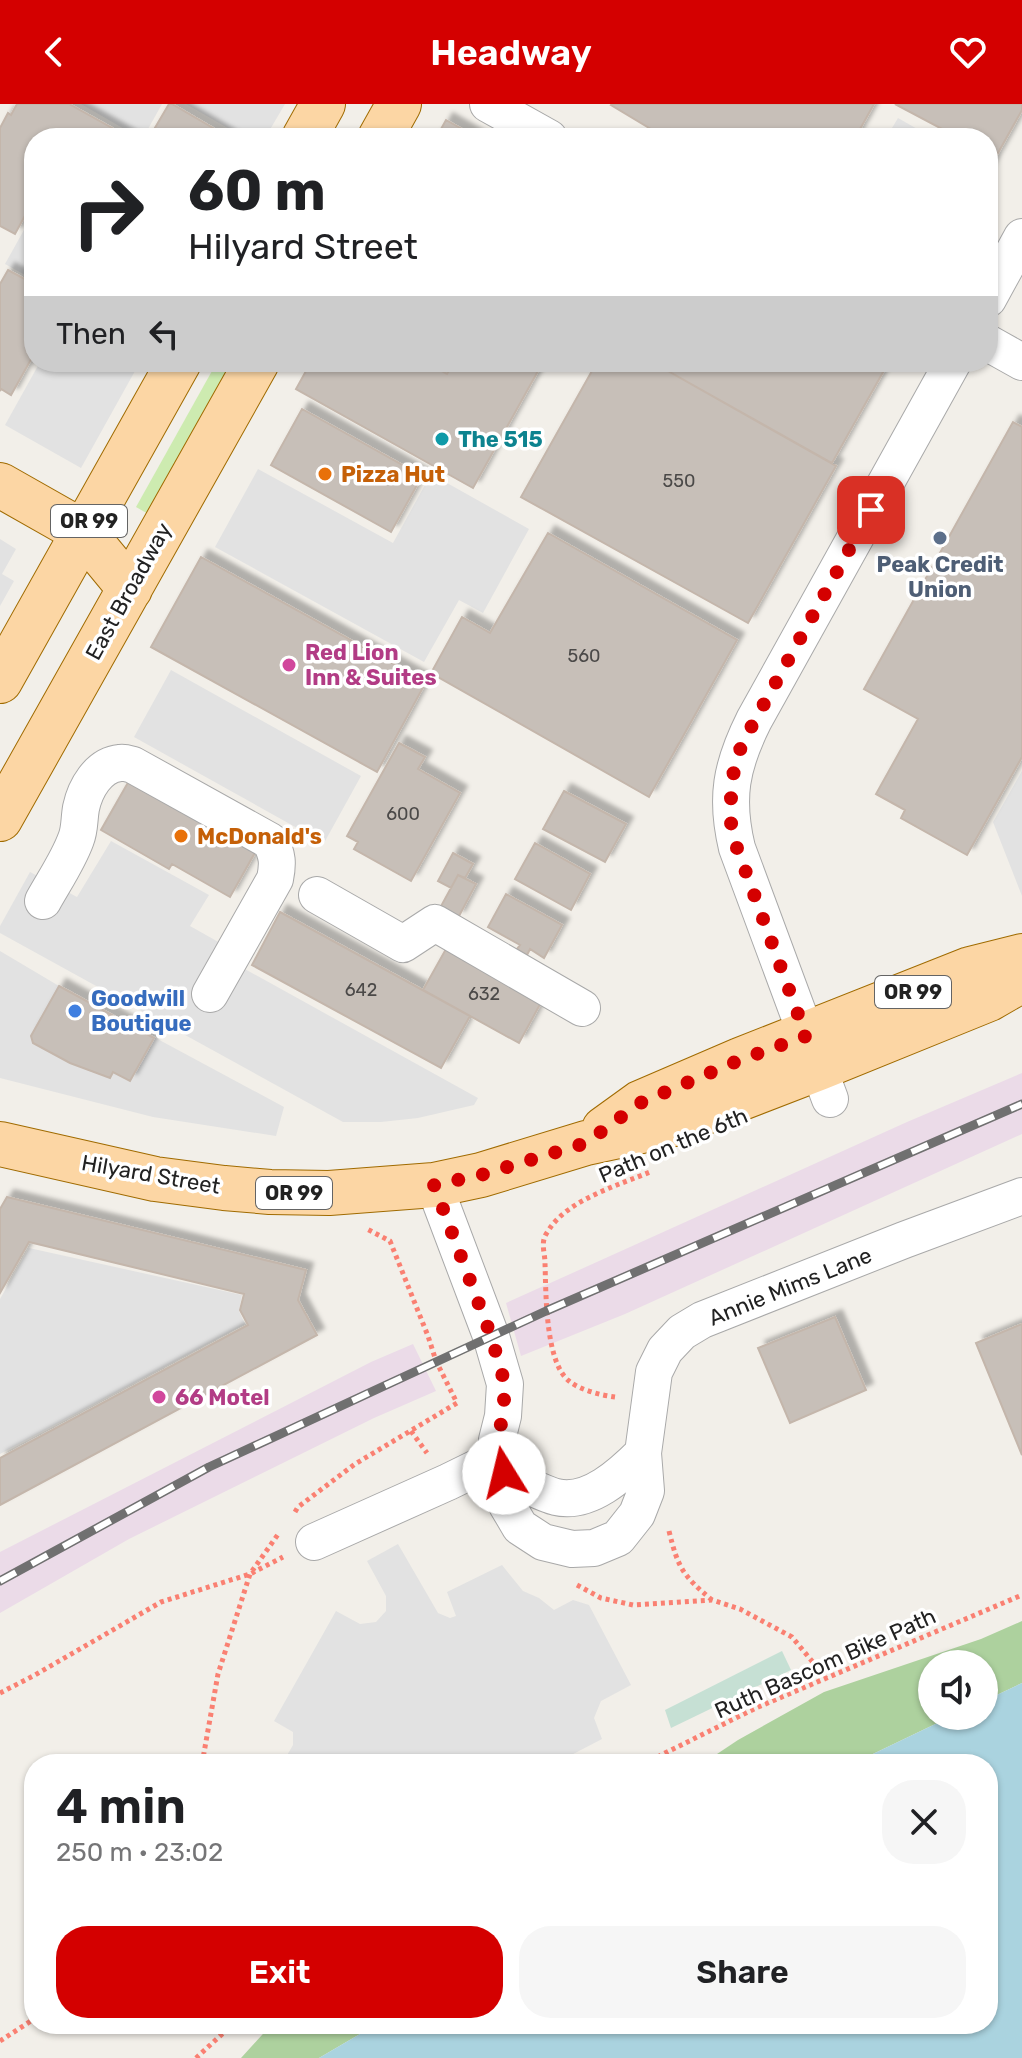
<!DOCTYPE html>
<meta charset="utf-8">
<style>
:root{--surface:#fff;--page:#f6f6f6;--text:#202124;--muted:#757577;--accent:#d40000}
body{margin:0;font-family:Rubik,sans-serif;background:var(--page);color:var(--text);height:100vh;display:flex;flex-direction:column;font-size:30px;white-space:nowrap}
*{box-sizing:border-box;margin:0}
p{font-size:26px;color:var(--muted)}
.icon{flex:none;width:44px;height:44px;fill:none;stroke:currentColor;stroke-width:2;stroke-linecap:round;stroke-linejoin:round}
.map{position:relative;flex:1;overflow:hidden}
.panel{position:absolute;left:24px;top:1650px;width:974px;height:280px;display:flex;flex-direction:column;background:var(--surface);border-radius:32px;box-shadow:0 2px 6px #0004}
.panel>*{flex:none}
.banner{position:absolute;left:24px;top:24px;width:974px;height:244px;border-radius:32px;box-shadow:0 2px 6px #0004;background:#fff;color:var(--text);overflow:hidden}
.tools{position:absolute;left:918px;top:1546px;display:grid;gap:16px}
.tools a{display:grid;place-items:center;width:80px;height:80px;border-radius:50%;background:var(--surface);box-shadow:0 2px 6px #0004;font-size:40px}
.pin{position:absolute;display:grid;place-items:center;width:68px;height:68px;color:#fff;margin:-34px;border-radius:16px;box-shadow:0 4px 12px #0006}
.me{position:absolute;width:88px;margin:-44px;rotate:351deg;stroke-linejoin:round;filter:drop-shadow(0 0 6px #0008)}
.turn{display:flex;align-items:center;gap:28px;height:168px;padding:0 32px;font-size:36px}
.turn .icon{width:104px;height:104px;stroke-width:2.5}
.turn b{display:block;font-size:56px;line-height:68px}
.then{display:flex;align-items:center;height:76px;padding:0 32px;background:#0003;gap:16px;font-size:30px}
.round{display:grid;place-items:center;flex:none;width:84px;height:84px;border-radius:32px;background:var(--page)}
.headline{display:flex;align-items:center;justify-content:space-between;height:136px;padding:0 32px}
h1{font-size:48px;font-weight:600;line-height:60px}
.primary-button{display:flex;gap:16px;margin-top:auto;padding:16px 32px}
.primary-button a{flex:1;height:92px;border-radius:32px;background:var(--accent);color:#fff;font-size:32px;font-weight:600;line-height:92px;text-align:center}
.primary-button a+a{background:var(--page);color:var(--text)}
header{display:flex;justify-content:space-between;align-items:center;height:104px;padding:0 32px;background:var(--accent);color:#fff;font-size:36px;font-weight:600}
.map>svg:first-child{display:block}
.industrial{fill:#ebdbe8}
.grass{fill:#cdebb0}
.forest{fill:#add19e}
.wetland{fill:#c6e0d4}
.parking{fill:#e2e2e2}
.water{fill:#aad3df}
.building{fill:#c7bfb8;stroke:#c4b6ab;stroke-width:2;filter:url(#shadow)}
.lines{fill:none;stroke-linecap:round;stroke-linejoin:round}
.minor-casing{stroke:#a9a9a9;stroke-width:38}
.major-casing{stroke:#a06b00;stroke-width:46}
.path{stroke:#fa8072;stroke-width:5;stroke-dasharray:4 4;stroke-linecap:butt}
.minor{stroke:#fff;stroke-width:36}
.major{stroke:#fcd6a4;stroke-width:44}
.rail-casing{stroke:#707070;stroke-width:9}
.rail{stroke:#fff;stroke-width:6;stroke-dasharray:18;stroke-linecap:butt}
.route{stroke:#d40000;stroke-width:14;stroke-dasharray:0 25.2}
.culture-dot{fill:#0f9aa8;stroke:#fff;stroke-width:3}
.food-dot{fill:#e8710a;stroke:#fff;stroke-width:3}
.service-dot{fill:#5c6f8a;stroke:#fff;stroke-width:3}
.hotel-dot{fill:#d1479c;stroke:#fff;stroke-width:3}
.shop-dot{fill:#3f7fe0;stroke:#fff;stroke-width:3}
.labels{text-anchor:middle;stroke-width:7;stroke-linejoin:round;paint-order:stroke}
.number-label{font-size:18px;fill:#4b4948}
.shield{fill:#fff;stroke:#646464;stroke-width:2}
.shield-label{font-size:20px;font-weight:bold;fill:#222}
.culture-label{font-size:22px;font-weight:bold;fill:#0d838f;stroke:#fff;text-anchor:start}
.food-label{font-size:22px;font-weight:bold;fill:#c56008;stroke:#fff;text-anchor:start}
.service-label{font-size:22px;font-weight:bold;fill:#4e5e75;stroke:#fff}
.street-label{font-size:22px;fill:#222;stroke:#fff}
.hotel-label{font-size:22px;font-weight:bold;fill:#b23c85;stroke:#fff;text-anchor:start}
.shop-label{font-size:22px;font-weight:bold;fill:#366cbe;stroke:#fff;text-anchor:start}
</style>
<header><svg class="icon" aria-label="back" viewBox="0 0 24 24"><path d="M15 5l-7 7 7 7"/></svg>Headway<svg class="icon" aria-label="heart" viewBox="0 0 24 24"><path d="M12 20l-8-8c-3-5 5-10 8-4 3-6 11-1 8 4z"/></svg></header>
<div class="map">
<svg width="1022" height="1954" viewBox="0 0 1022 1954">
<defs>
<filter id="shadow"><feDropShadow dx="7" dy="-7" stdDeviation="2" flood-color="#0004"/></filter>
</defs>
<rect width="100%" height="100%" fill="#f2efe9"/>
<path class="industrial" d="M1022,969v61l-397,180 -104,42 -15,-53 401,-181z
M413,1240l23,47 -62,27 -245,121 -129,74v-61l371,-190z"/>
<path class="grass" d="M217,258h8l9,5 -84,148 -14,-8z"/>
<path class="forest" d="M1022,1517v62l-38,18v-37h-52v52h20l-100,48h-150l36,-24 86,-48 157,-53z
M272,1920h105l-58,34h-78z"/>
<path class="wetland" d="M782,1547l9,19 -120,58 -6,-18z"/>
<path class="parking" d="M81,0h81l-19,34h-3z
M186,0h99l-20,34h-20z
M898,14l35,20h-47z
M34,108v68l-29,-16z
M40,258h100l-59,106 -76,-43z
M258,365l135,74 38,-69 98,55 -46,84 -24,-13 -35,62 -209,-115z
M0,435l16,10 -14,25 12,7 -14,25z
M171,566l190,106 -37,67 -190,-106z
M1022,667v125l-29,-74z
M111,737l98,54 -19,31 48,27 -4,10 244,135 -4,7 -56,13 -37,4h-38l-343,-189v-7l30,-54 47,25z
M0,847l59,35 225,121 -8,29 -123,-19 -153,-39z
M29,1144l213,47 -3,16 6,13 -245,130v-155z
M398,1440l40,69 12,5 6,-2 -9,-24 55,-27 21,26 16,7 15,12 19,-10 16,5 42,80 -30,16 -7,17 8,21 -48,25h-272l11,-19v-13l-19,-11 62,-110 24,13 16,-2 10,-11v-15l-19,-35z"/>
<path class="water" d="M1022,1579v375h-703l58,-34h611v-260h-136l100,-48h32v-15z"/>
<path class="building" d="M17,0h52l61,34h-96v61l-19,35 -15,-8v-98l8,-15 3,2z
M169,0h3l58,34h-81z
M612,0h262l-19,34h-168l-16,-9 -5,9 -55,-33z
M895,0h127v6l-33,59 -1,-31h-29z
M446,16l32,18h-42z
M446,16l32,18h-42z
M8,166l26,14v70l-23,41 -10,-6 -1,2v-107z
M311,258h114l22,12 7,-12h89l-70,126 -177,-99z
M597,258h55l184,104 -88,157 -227,-126z
M652,258h230l5,3 -55,98z
M302,305l120,67 -31,56 -120,-67z
M1013,318l9,5v330l-55,98 -66,-37 4,-8 -29,-16 42,-75 -54,-30z
M548,429l189,107 -88,157 -218,-124 31,-56 28,16z
M201,453l225,125 -49,90 -226,-125z
M399,639l26,14 -7,12 42,24 -49,88 -57,-32 4,-7 -11,-6z
M134,668l127,70 -31,55 -58,-33 -3,5 -68,-39z
M564,687l62,33 -21,38 -62,-33z
M535,739l55,31 -19,36 -56,-31z
M453,749l20,11 -8,14 -7,-3 -7,13 -13,-7z
M458,771l18,9 -18,34 -18,-10z
M506,790l56,31 -18,33 -14,-9 -3,6 -10,-6 3,-4 -32,-18z
M280,808l190,104 -29,52 -189,-103z
M446,845l98,48 -25,46 -96,-53z
M59,882l95,52 -24,43 -17,-9 -3,6 -40,-15 -37,-20 -2,-7z
M7,1093l299,73 -8,30 19,35 -317,170v-47l248,-133 -8,-15 4,-16 -215,-52 -29,51v-84z
M835,1213l31,73 -76,33 -32,-75z
M1022,1220v131l-46,-112z"/>
<g class="lines">
<g class="minor-casing">
<path id="minor" d="M488,0l61,34
M988,195l34,-62
M988,239l34,19
M317,791l86,49 32,-21 147,85
M43,797c11,-20 25,-40 33,-62 4,-10 3,-20 5,-31 4,-19 17,-43 39,-45 4,-1 9,1 13,2l137,76c8,14 8,23 5,38l-65,115
M830,995l-93,-251c-12,-50 -6,-82 17,-128l199,-358
M434,1081l57,151 14,48 -2,32 -6,24v18l7,15 3,32 13,22 23,15 29,7 22,-1 24,-10 19,-24 9,-23 -3,-38 11,-81 11,-22 17,-18 20,-12 202,-80 118,-44
M504,1369c17,9 34,19 52,24 33,8 66,-23 87,-44
M314,1438l134,-60 49,-24"/>
</g>
<g class="major-casing">
<path id="major" d="M304,34l19,-34
M380,34l19,-34
M0,381l83,47 47,57
M0,577l179,-319
M0,715l257,-457
M604,1025l36,-26 100,-43 230,-91 52,-13
M0,1040l155,35 69,9 46,4 59,1 105,-8 47,-10 105,-32 88,-19 145,-56 170,-69 33,-19"/>
</g>
<path class="path" d="M615,1293c-15,-2 -35,-7 -46,-16 -24,-19 -23,-89 -24,-118 0,-8 -3,-16 -1,-24 1,-4 4,-8 6,-11 20,-29 69,-43 100,-56
M411,1327l16,22
M295,1408l3,-5 57,-43 102,-61 -21,-42 -8,-25 -38,-95 -23,-12
M669,1427c9,37 14,45 43,69
M577,1481l24,13 32,7 79,-5 28,9 52,28 34,41
M0,1589l35,-18 126,-73 89,-28 33,-17
M202,1660l16,-90 32,-100 29,-41
M643,1660l113,-56 266,-113
M0,1937l34,-22
M196,1954l37,-34"/>
<use href="#minor" class="minor"/>
<use href="#major" class="major"/>
<g class="rail-casing">
<path id="rail" d="M0,1477l209,-114 337,-156 476,-207"/>
</g>
<use href="#rail" class="rail"/>
</g>
<g class="lines">
<path class="route" d="M504,1369l-7,-15v-18l6,-24 2,-32 -14,-48 -57,-151 47,-10 105,-32 54,-40 100,-43 66,-24 -69,-188 -6,-25v-32l4,-28 8,-21 128,-232"/>
</g>
<circle class="culture-dot" cx="442" cy="335" r="8"/>
<g class="food-dot">
<circle cx="325" cy="370" r="8"/>
<circle cx="181" cy="732" r="8"/>
</g>
<circle class="service-dot" cx="940" cy="434" r="8"/>
<g class="hotel-dot">
<circle cx="289" cy="561" r="8"/>
<circle cx="159" cy="1293" r="8"/>
</g>
<circle class="shop-dot" cx="75" cy="907" r="8"/>
<g class="labels">
<g class="number-label">
<text x="679" y="383">550</text>
<text x="584" y="558">560</text>
<text x="403" y="716">600</text>
<text x="361" y="892">642</text>
<text x="484" y="896">632</text>
</g>
<g class="shield">
<rect x="51" y="401" width="76" height="32" rx="6"/>
<rect x="875" y="872" width="76" height="32" rx="6"/>
<rect x="256" y="1073" width="76" height="32" rx="6"/>
</g>
<g class="shield-label">
<text x="89" y="424">OR 99</text>
<text x="913" y="895">OR 99</text>
<text x="294" y="1096">OR 99</text>
</g>
<g class="culture-label">
<text x="458" y="343">The 515</text>
</g>
<g class="food-label">
<text x="341" y="378">Pizza Hut</text>
<text x="197" y="740">McDonald's</text>
</g>
<g class="service-label">
<text x="940" y="468">Peak Credit<tspan x="940" dy="25">Union</tspan></text>
</g>
<g class="street-label">
<text transform="translate(128 487) rotate(-61)" y="8">East Broadway</text>
<text transform="translate(673 1041) rotate(-23)" y="8">Path on the 6th</text>
<text transform="translate(151 1070) rotate(10)" y="8">Hilyard Street</text>
<text transform="translate(790 1182) rotate(-22)" y="8">Annie Mims Lane</text>
<text transform="translate(825 1559) rotate(-24)" y="8">Ruth Bascom Bike Path</text>
</g>
<g class="hotel-label">
<text x="305" y="556">Red Lion<tspan x="305" dy="25">Inn &amp; Suites</tspan></text>
<text x="175" y="1301">66 Motel</text>
</g>
<g class="shop-label">
<text x="91" y="902">Goodwill<tspan x="91" dy="25">Boutique</tspan></text>
</g>
</g>
</svg>
<div class="tools">
<a><svg class="icon" aria-label="sound" viewBox="0 0 24 24"><path d="M4 9h4l5-4v14l-5-4H4zM17 9q2 3 0 6"/></svg></a>
</div>
<div class="pin" style="left:871px;top:406px;background:#d93025"><svg class="icon" aria-label="arrive" viewBox="0 0 24 24"><path d="M6 21V4h12l-3 4 3 4H6"/></svg></div>
<svg class="me" style="left:504px;top:1369px" viewBox="-20 -20 40 40"><circle r="19" fill="#fff"/><path d="M0-13L10 11 0 6-10 11z" fill="#d40000"/></svg>
<div class="banner">
<div class="turn"><svg class="icon" aria-label="right" viewBox="0 0 24 24"><path d="M7 20v-9h11M14 6l5 5-5 5"/></svg><div><b>60 m</b>Hilyard Street</div></div>
<div class="then">Then<svg class="icon" aria-label="left" viewBox="0 0 24 24"><path d="M17 20v-9H6M10 6l-5 5 5 5"/></svg></div>
</div>
<section class="panel">
<div class="headline"><div><h1>4 min</h1><p>250 m · 23:02</p></div><a class="round"><svg class="icon" aria-label="close" viewBox="0 0 24 24"><path d="M6 6l12 12M18 6L6 18"/></svg></a></div>
<div class="primary-button"><a>Exit</a><a>Share</a></div>
</section>
</div>
